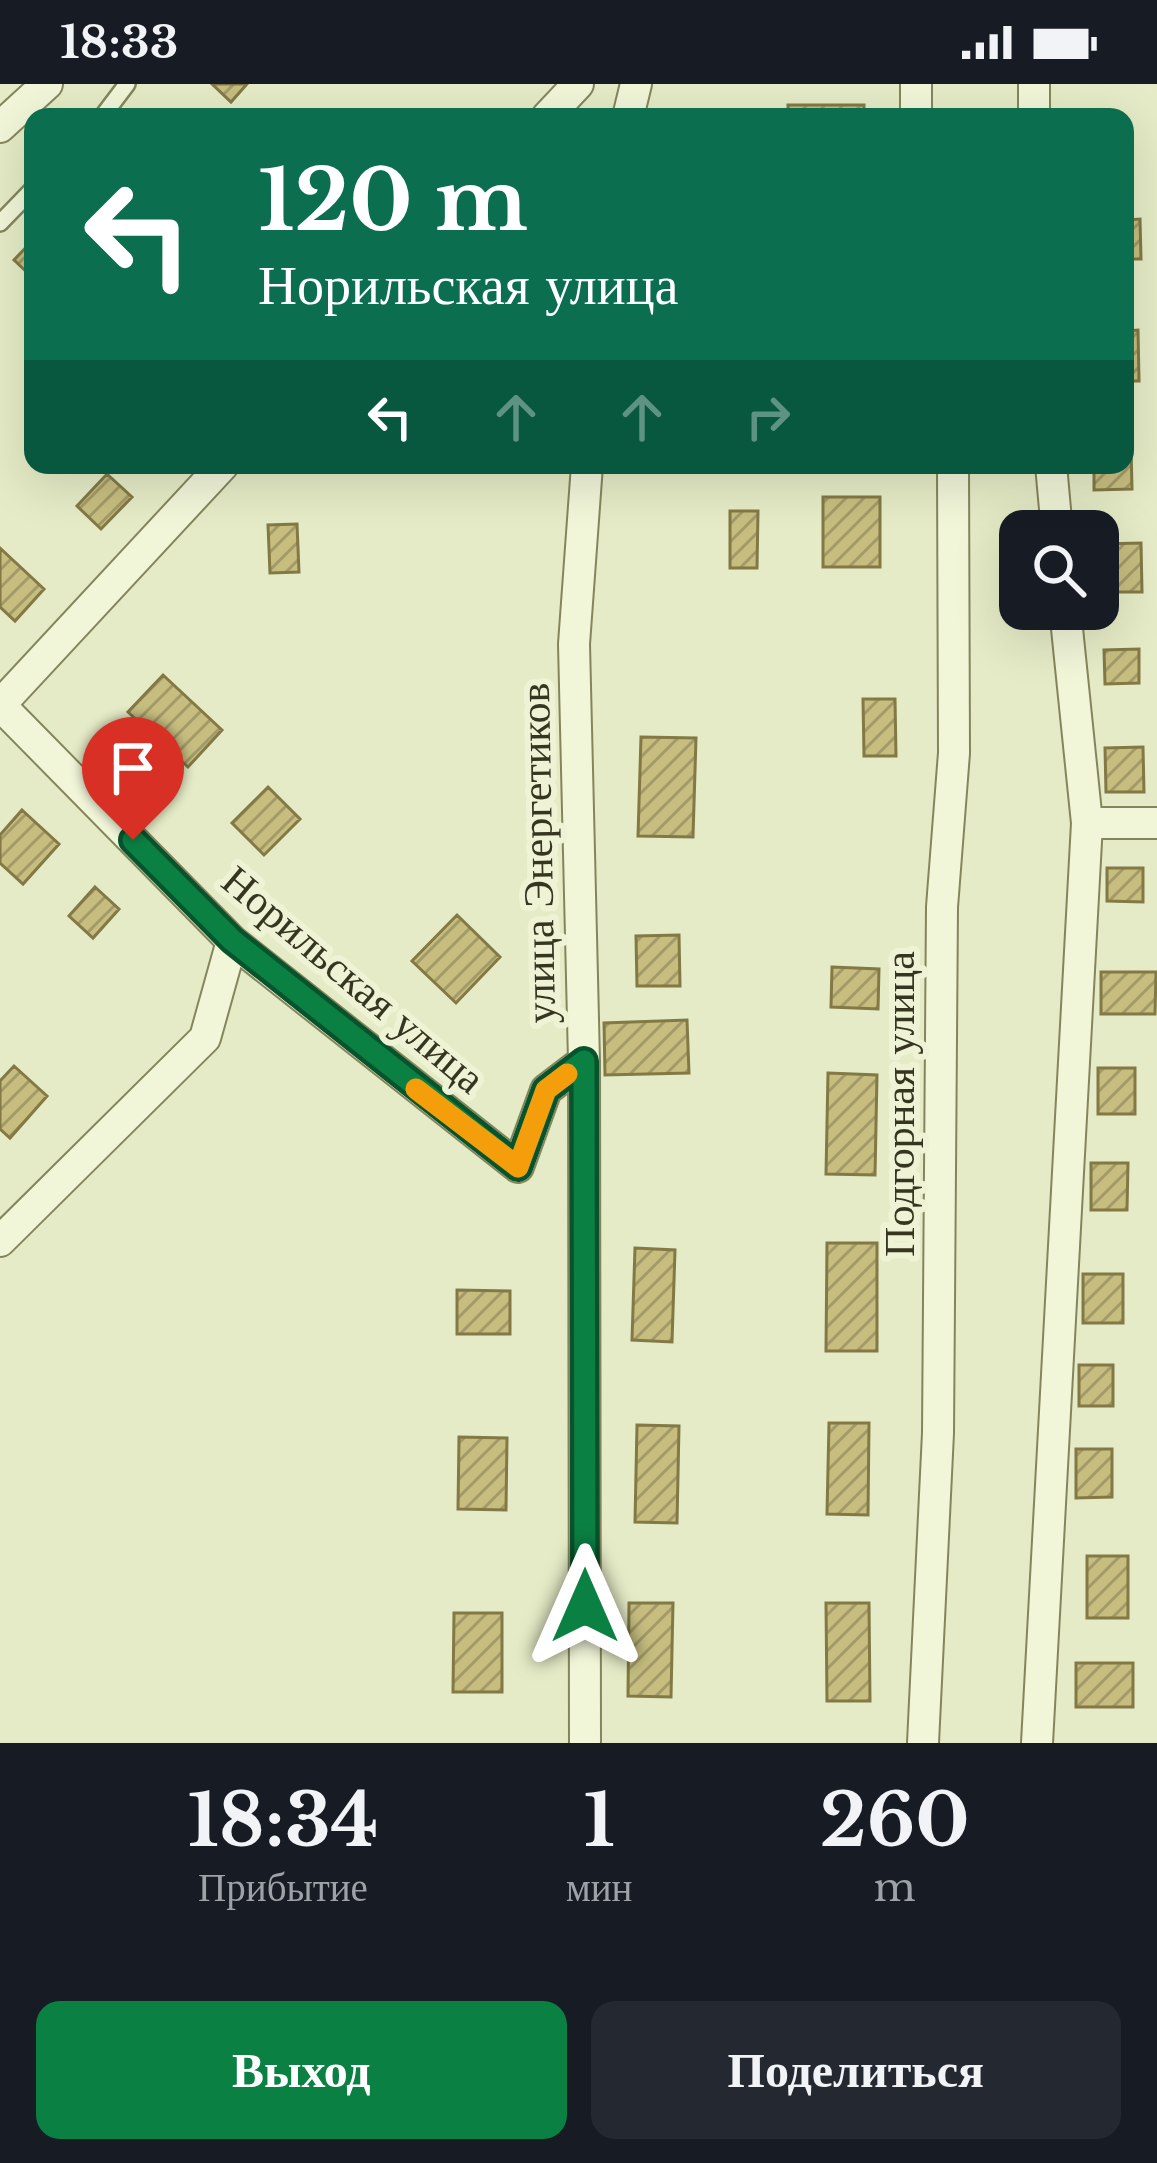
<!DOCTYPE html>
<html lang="ru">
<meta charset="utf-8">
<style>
:root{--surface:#171b24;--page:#242831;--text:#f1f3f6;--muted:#9ea1a6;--accent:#0b8043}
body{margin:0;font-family:"Libre Baskerville",serif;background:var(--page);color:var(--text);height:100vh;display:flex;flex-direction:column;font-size:45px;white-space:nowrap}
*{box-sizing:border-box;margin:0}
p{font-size:39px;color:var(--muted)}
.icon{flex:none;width:66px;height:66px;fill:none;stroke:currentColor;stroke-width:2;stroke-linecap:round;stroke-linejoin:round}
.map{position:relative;height:1659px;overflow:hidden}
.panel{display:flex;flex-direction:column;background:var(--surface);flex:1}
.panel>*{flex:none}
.hud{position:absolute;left:24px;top:24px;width:1110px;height:366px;border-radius:24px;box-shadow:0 12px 48px #0002;background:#0b6e4f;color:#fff;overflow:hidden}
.buttons{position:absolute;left:999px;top:426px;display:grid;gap:24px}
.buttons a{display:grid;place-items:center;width:120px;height:120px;border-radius:24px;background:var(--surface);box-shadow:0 12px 48px #0002;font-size:60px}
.pin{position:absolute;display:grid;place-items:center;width:102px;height:102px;color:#fff;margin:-123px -51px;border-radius:50% 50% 50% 0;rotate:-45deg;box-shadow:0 0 12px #0007}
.pin .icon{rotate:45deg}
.me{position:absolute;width:132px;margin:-66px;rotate:0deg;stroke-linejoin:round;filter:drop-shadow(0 0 9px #0008)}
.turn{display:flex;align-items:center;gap:42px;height:252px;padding:0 36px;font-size:54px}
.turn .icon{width:156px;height:156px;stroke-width:2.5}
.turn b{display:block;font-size:84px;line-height:102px}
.lanes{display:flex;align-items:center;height:114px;padding:0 36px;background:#0003;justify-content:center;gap:60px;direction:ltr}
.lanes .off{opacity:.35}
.eta{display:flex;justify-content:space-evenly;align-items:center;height:204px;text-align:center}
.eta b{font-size:72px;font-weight:800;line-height:84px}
.primary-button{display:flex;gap:24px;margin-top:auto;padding:24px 36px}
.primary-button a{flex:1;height:138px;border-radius:24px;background:var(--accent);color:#fff;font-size:48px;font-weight:800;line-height:138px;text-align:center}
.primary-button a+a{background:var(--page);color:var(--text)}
.status{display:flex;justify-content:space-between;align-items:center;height:84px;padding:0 60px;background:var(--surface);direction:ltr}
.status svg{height:33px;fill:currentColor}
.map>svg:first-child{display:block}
.building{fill:url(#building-hatch);stroke:#827945;stroke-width:3}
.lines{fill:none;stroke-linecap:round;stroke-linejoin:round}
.service-casing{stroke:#85855d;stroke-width:20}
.minor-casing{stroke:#85855d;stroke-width:34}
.service{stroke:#f1f6d9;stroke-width:15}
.minor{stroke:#f1f6d9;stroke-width:30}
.route-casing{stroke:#07532c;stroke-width:30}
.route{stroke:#0b8043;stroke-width:21}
.slow{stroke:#f59e0b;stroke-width:21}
.labels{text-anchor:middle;stroke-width:12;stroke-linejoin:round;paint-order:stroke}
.street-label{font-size:42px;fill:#363520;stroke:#eef3d5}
</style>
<div class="status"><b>18:33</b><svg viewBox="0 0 49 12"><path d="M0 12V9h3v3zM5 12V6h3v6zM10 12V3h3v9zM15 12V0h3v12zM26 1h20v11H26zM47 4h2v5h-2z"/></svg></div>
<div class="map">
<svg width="1157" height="1659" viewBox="0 0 1157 1659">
<defs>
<pattern id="building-hatch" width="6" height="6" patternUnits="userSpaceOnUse" patternTransform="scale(3)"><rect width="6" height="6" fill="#c6bd7f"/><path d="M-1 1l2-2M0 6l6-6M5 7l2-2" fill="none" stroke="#a29a68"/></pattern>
</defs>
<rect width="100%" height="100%" fill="#e5ebc6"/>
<path class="building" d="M212,0h35l-16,18z
M788,21h76v12h-76z
M1140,135l1,40h-16v-39z
M33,156v38l-19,-18z
M1138,246l1,51h-14v-50z
M1125,362h6l1,43 -38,1v-25h31z
M107,390l25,23 -31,32 -24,-23z
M823,413h57v70h-57z
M730,427h28l-1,57h-27z
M297,440l2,48 -29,1 -2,-48z
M1141,459l1,49h-41l-1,-48z
M0,464l44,41 -29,32 -15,-14z
M1139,565v34l-34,1 -1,-34z
M163,591l59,55 -34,37 -60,-55z
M863,615h32l1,57h-32z
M641,653l55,1 -3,99 -55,-1z
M1143,663l1,45h-38l-1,-44z
M268,703l32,32 -36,36 -32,-32z
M22,726l37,34 -36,40 -23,-21v-28z
M1107,784h36v34l-36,-1z
M95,803l24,22 -26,29 -24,-22z
M457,831l43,42 -44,46 -44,-42z
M679,851l1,51h-43l-1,-50z
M832,883l47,2 -1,40 -47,-2z
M1101,888h55l-1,42h-54z
M687,936l2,53 -84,2 -1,-52z
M14,982l33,30 -37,42 -10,-9v-48z
M1098,984h37v46h-37z
M828,989l49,2 -2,100 -49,-1z
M1091,1079h37l-1,47h-36z
M827,1159h50v108h-51z
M635,1164l40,2 -3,92 -40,-2z
M1083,1190h40v49h-40z
M457,1206l53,1v43h-53z
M1079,1281h34v41h-34z
M829,1339h40l-1,92 -41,-1z
M637,1341l42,1 -2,97 -42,-1z
M459,1353l48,1 -1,72 -48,-1z
M1076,1365h36v48l-36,1z
M1087,1472h41v62h-41z
M629,1519h44l-2,94 -43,-1z
M826,1519h43l1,98h-43z
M454,1529h48v79h-49z
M1076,1579h57v44h-57z"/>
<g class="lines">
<g class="service-casing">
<path id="service" d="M102,33l25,-33
M0,139l33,-34"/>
</g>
<g class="minor-casing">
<path id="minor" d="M547,33l31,-33
M628,33l8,-33
M916,33v-33
M1034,33v-33
M0,43l47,-43
M1051,381l6,66
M0,621l232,236 286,226 28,-77 38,-29
M0,621l223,-240
M1087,739h70
M0,1157l205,-203 27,-97
M585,1659l-1,-682 -10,-417 13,-179
M923,1659l15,-310 4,-526 12,-154 -1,-288
M1037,1659l50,-920 -22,-214"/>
</g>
<use href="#service" class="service"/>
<use href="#minor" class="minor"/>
</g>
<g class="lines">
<g class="route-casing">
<path id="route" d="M133,756l99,100 286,227 28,-77 38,-29 1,545"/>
</g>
<use href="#route" class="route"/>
<path class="slow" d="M416,1005l102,78 28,-77 21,-16"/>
</g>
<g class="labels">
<g class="street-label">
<text transform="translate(537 769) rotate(-91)" y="15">улица Энергетиков</text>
<text transform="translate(354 895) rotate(40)" y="15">Норильская улица</text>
<text transform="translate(899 1020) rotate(-90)" y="15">Подгорная улица</text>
</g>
</g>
</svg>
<div class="buttons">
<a><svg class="icon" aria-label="search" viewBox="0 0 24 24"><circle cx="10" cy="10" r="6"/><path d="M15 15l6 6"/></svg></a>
</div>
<div class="pin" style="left:133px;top:756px;background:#d93025"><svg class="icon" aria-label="arrive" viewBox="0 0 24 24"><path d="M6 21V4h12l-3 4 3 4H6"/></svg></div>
<svg class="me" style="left:585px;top:1522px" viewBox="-20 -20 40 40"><path d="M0-17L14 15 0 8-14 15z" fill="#0b8043" stroke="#fff" stroke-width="4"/></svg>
<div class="hud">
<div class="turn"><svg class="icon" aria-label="left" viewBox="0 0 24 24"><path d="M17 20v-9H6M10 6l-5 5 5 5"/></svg><div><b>120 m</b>Норильская улица</div></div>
<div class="lanes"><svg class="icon" aria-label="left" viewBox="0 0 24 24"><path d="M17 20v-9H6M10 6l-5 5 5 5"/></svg><svg class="icon off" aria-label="ahead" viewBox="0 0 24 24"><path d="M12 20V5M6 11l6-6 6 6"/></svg><svg class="icon off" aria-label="ahead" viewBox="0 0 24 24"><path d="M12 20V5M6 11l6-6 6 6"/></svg><svg class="icon off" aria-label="right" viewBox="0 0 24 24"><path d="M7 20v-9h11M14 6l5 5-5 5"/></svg></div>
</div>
</div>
<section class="panel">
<div class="eta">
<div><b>18:34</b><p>Прибытие</p></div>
<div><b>1</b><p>мин</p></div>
<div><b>260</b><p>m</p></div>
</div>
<div class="primary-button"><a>Выход</a><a>Поделиться</a></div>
</section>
